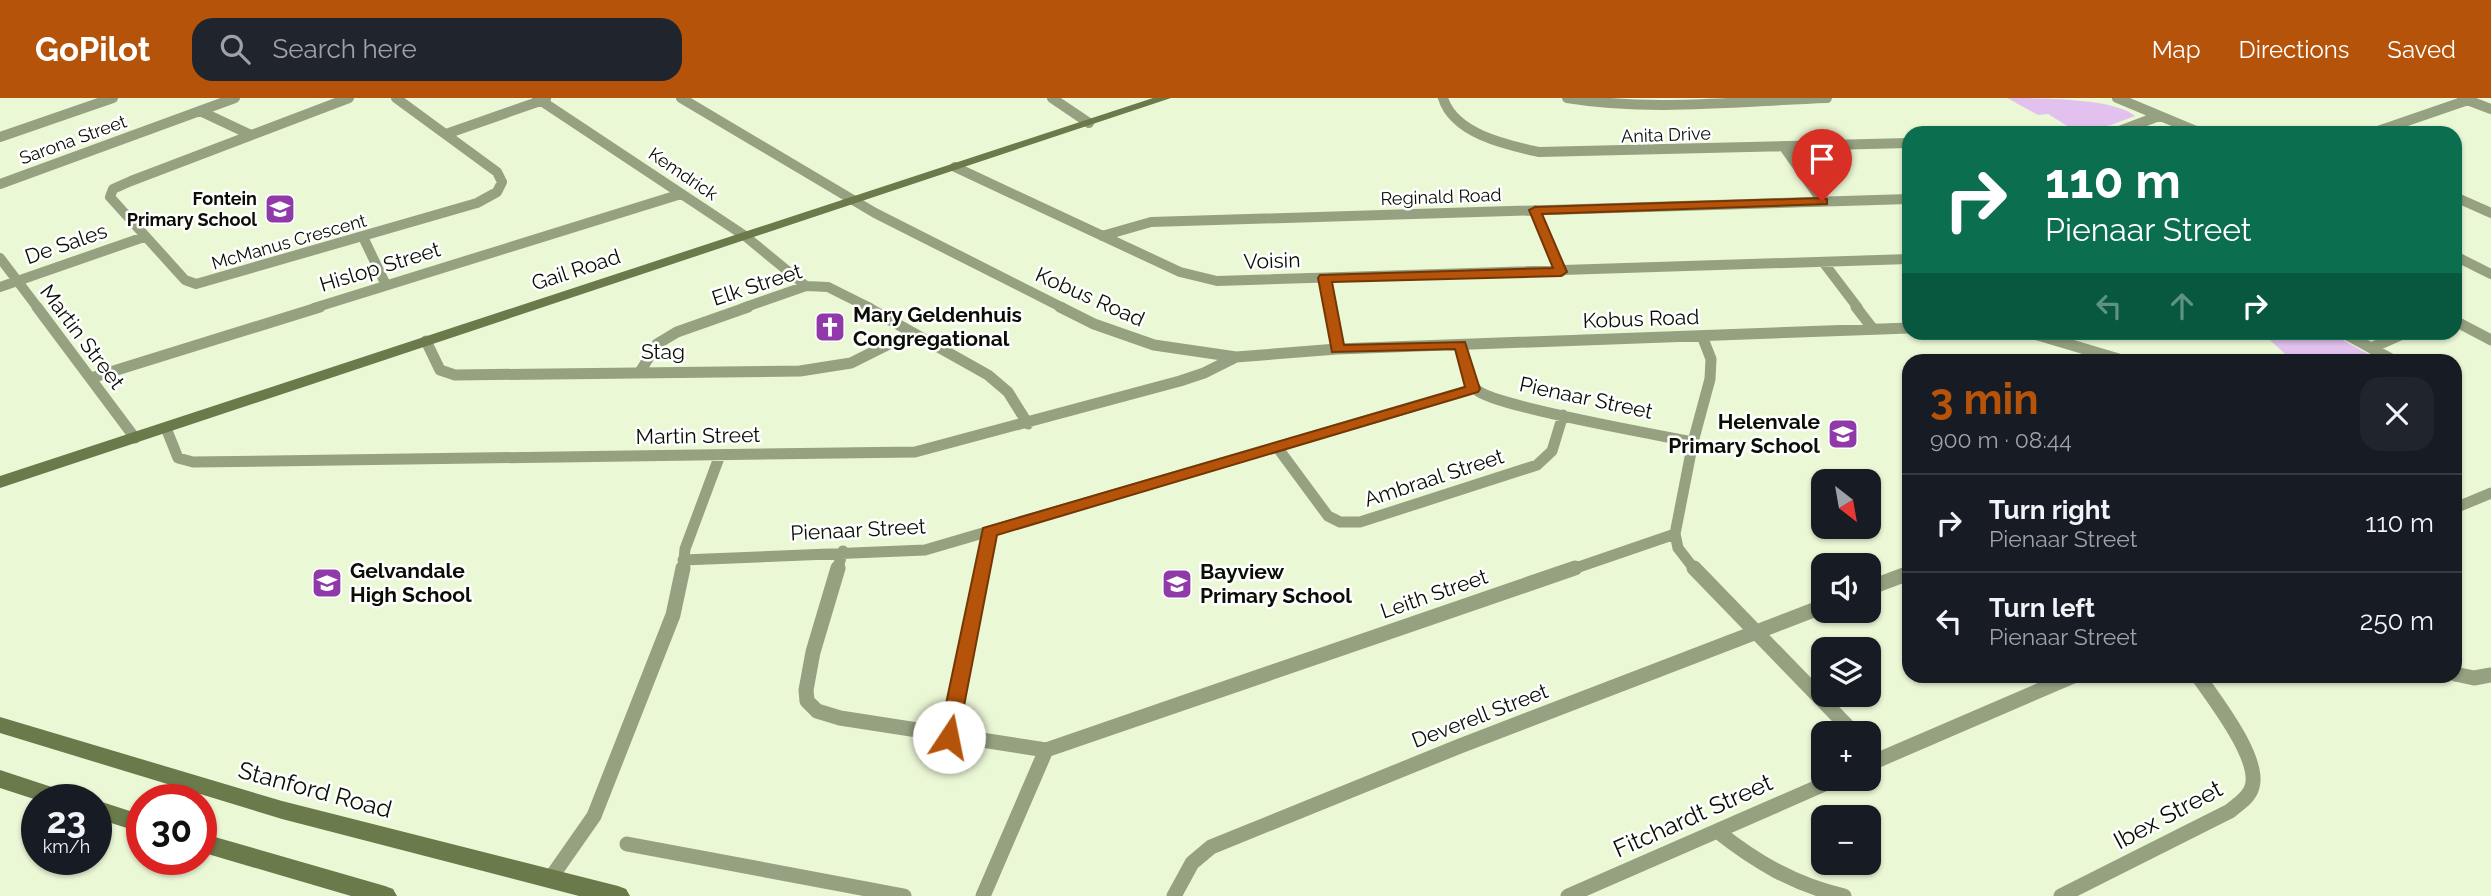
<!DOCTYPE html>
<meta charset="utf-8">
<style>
:root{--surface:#171b24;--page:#20242c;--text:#f1f3f6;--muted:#9ea1a6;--line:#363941;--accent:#b45309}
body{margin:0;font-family:Raleway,sans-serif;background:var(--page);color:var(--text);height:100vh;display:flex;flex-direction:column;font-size:26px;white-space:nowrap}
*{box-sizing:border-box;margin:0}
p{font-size:23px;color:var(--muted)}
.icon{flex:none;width:38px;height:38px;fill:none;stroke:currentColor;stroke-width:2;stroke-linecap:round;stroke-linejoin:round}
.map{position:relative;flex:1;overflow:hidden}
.details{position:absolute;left:1902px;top:256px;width:560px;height:329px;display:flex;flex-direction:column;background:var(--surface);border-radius:21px;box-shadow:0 2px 5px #0004}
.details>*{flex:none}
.guide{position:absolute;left:1902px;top:28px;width:560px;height:214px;border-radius:21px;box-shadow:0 2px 5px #0004;background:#0b6e4f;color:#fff;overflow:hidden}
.needle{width:46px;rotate:149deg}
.buttons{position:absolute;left:1811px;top:371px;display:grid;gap:14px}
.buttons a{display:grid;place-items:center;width:70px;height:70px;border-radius:14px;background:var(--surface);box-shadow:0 2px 5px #0004;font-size:35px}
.speed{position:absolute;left:21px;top:686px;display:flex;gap:14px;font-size:35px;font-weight:700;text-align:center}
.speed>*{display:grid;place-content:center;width:91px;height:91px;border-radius:50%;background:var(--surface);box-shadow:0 2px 5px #0004;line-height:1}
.speed small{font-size:18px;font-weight:400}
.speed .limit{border:10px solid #d22;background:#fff;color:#111}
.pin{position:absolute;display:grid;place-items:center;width:60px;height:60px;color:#fff;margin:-72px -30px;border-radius:50% 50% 50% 0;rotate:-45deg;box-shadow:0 0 7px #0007}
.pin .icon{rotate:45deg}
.me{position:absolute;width:77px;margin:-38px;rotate:11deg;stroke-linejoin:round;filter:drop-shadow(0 0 5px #0008)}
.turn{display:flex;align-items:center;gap:24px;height:147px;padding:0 28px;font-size:32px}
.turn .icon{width:91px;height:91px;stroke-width:2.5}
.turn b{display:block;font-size:49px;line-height:60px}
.lanes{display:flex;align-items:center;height:66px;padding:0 28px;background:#0003;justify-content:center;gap:35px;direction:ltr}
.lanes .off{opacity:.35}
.round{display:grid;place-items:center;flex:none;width:74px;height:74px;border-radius:21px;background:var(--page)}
.overview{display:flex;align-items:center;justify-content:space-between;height:119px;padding:0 28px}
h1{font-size:42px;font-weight:700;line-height:52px;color:var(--accent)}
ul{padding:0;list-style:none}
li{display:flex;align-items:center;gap:21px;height:98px;padding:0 28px;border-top:2px solid var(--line)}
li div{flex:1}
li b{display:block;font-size:26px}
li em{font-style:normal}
header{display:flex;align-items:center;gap:42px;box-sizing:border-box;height:98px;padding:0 35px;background:var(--accent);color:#fff}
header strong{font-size:33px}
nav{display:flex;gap:38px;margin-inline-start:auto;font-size:24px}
.search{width:490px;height:63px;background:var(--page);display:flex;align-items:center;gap:18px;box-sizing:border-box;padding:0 24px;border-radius:21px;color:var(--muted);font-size:26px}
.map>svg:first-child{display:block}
.green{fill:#e3c1ef}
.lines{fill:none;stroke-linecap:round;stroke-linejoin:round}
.street-far2{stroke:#95a181;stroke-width:10}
.street-far1{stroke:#95a181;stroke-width:11}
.street{stroke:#95a181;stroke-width:15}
.secondary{fill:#6a7a4a;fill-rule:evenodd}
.route{fill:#b45309;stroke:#753606;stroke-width:2}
.labels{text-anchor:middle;stroke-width:5;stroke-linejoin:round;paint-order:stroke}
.far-street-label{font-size:18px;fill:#0a0e04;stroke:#fff}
.far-poi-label{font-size:18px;font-weight:bold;fill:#0a0e04;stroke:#fff;text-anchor:end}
.street-label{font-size:21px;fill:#0a0e04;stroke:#fff}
.poi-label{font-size:21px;font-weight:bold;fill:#0a0e04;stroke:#fff;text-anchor:start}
.near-street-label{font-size:24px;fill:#0a0e04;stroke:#fff}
</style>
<header>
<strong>GoPilot</strong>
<div class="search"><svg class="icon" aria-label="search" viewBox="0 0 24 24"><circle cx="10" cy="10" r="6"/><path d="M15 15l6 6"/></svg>Search here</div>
<nav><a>Map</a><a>Directions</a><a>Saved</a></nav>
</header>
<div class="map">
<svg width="2491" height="798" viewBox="0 0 2491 798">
<rect width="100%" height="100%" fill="#ebf8d6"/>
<path class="green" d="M2007,0c32,0 108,0 128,18l-24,9 -34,7 -29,-18 -10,1z
M2262,235h68l49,27h-87z"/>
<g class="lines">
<path class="street-far2" d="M349,0l-218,83 -18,8 -3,8 75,83 11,4 281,-81 20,-11 5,-10 -5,-10 -101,-74
M537,0l208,138 61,50
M681,0l194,115 188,95
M1052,0l37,25
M1443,0c11,36 64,47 96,54l370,-9
M1567,0c85,14 174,3 260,0
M2117,0l84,35
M2462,0l29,11
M200,13l51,24
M2114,35l45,-17
M2372,35l96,-33
M446,36l100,-35
M0,39l113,-39
M1784,49l38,54
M955,69l225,105 37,9 692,-22
M0,86l235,-86
M2455,99l36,16
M1535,112l26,62
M1102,138l49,-14 758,-23
M363,139l23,48
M2455,158l36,18
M0,160l38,50
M1823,164l35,46
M1325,180l5,30
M0,189l144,-50
M314,210l367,-114
M743,210l63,-22 22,1 42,21"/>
<path class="street-far1" d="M37,209l98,131
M867,209l121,68 20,17 20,32
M1060,209l34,17 60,21 82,12 101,-8 572,-21
M1330,209l7,42
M1856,209l17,22
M2455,223l36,19
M2028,234l94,28
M2342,234l51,28
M426,243l14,29 15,5 345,-4 51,-8 60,-30
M1461,247c3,15 4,34 16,45 16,16 182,45 216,52
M2371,250l36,-16
M640,274l17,-28 20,-12 71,-25
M91,280l229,-71
M166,330l12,30 15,4 722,-10 265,-71 24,-8 32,-16
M1277,349l51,69 12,6h20l177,-57 15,-14 11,-36
M2455,410l36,-15
M683,462l242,-10 548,-161
M683,472l2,-21 35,-94
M837,472l6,-19
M982,472l7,-38
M1570,472l105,-36
M1695,472l-17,-22 -3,-14 18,-92 17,-63 1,-20 -9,-23"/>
<path class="street" d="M838,470l-25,84 -7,38 1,11 10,10 23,7 206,32
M1694,470l160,165
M1869,490l40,-15
M2455,576l19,4 17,-3
M949,639l33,-169
M1869,666l204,-88
M1717,733c39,31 78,54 127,65
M627,746l277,52
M550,781l44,-63 79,-201 10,-47
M983,798l63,-146 529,-182
M1174,798l18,-33 19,-16 249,-101 364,-140
M1568,798l268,-117
M2061,798l169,-85c8,-7 19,-13 22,-24 9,-28 -38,-88 -54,-111"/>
<path class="secondary" d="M1153,0h18l-1171,390v-12z
M0,619l282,84 336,85 8,3 4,7h-51l-297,-77 -282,-86z
M0,672l73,24 3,6h-39l-37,-12z
M96,702l46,15v18l-46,-15z
M201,735l184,53 8,3 4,7h-46l-150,-44z"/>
</g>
<path class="route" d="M1822,100l5,1v5l-285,10 25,58 -6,4 -229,6 12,63 121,-3 15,47 -2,3 -481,143 -39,202 -2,5 -7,3 -7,-3 -3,-5 44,-209 482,-141 -10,-38 -123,3 -14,-74 2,-3 233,-7 -24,-58 6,-3z"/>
<defs>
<g id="school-square" transform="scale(1.575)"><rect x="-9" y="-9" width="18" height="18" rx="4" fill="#8f3aa8" stroke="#fff"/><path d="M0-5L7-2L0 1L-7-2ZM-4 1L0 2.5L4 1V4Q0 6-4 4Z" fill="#fff"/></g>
<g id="church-square" transform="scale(1.575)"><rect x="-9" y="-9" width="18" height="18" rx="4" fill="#8f3aa8" stroke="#fff"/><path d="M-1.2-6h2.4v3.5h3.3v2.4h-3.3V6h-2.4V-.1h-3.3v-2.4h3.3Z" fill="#fff"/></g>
</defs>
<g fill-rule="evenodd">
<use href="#school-square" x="280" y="111"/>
<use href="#church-square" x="830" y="229"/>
<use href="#school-square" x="1843" y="336"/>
<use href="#school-square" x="327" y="485"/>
<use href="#school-square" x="1177" y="486"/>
</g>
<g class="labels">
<g class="far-street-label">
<text transform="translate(1666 37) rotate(-2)" y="6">Anita Drive</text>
<text transform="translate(73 42) rotate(-20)" y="6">Sarona Street</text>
<text transform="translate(683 76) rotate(34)" y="6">Kemdrick</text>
<text transform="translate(1441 99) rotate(-2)" y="6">Reginald Road</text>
<text transform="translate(289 144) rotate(-16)" y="6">McManus Crescent</text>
</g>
<g class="far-poi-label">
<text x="257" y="107">Fontein<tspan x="257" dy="21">Primary School</tspan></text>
</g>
<g class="street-label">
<text transform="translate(66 146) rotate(-19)" y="7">De Sales</text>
<text transform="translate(1272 163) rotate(-2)" y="7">Voisin</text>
<text transform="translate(380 169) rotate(-17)" y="7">Hislop Street</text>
<text transform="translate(576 172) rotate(-18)" y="7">Gail Road</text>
<text transform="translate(757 187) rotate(-18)" y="7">Elk Street</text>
<text transform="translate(1090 199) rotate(24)" y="7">Kobus Road</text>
<text transform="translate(1641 221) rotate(-2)" y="7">Kobus Road</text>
<text transform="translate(82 239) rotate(53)" y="7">Martin Street</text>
<text x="663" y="261">Stag</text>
<text transform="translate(1586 300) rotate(12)" y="7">Pienaar Street</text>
<text transform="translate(698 338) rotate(-1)" y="7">Martin Street</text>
<text transform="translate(1434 380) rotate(-18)" y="7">Ambraal Street</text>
<text transform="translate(858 432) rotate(-3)" y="7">Pienaar Street</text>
<text transform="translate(1434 496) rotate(-19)" y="7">Leith Street</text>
<text transform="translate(1480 618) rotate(-21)" y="7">Deverell Street</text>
</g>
<g class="poi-label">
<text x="853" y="224">Mary Geldenhuis<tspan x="853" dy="24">Congregational</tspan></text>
<text x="1820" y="331" text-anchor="end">Helenvale<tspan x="1820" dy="24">Primary School</tspan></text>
<text x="350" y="480">Gelvandale<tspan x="350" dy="24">High School</tspan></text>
<text x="1200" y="481">Bayview<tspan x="1200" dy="24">Primary School</tspan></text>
</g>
<g class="near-street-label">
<text transform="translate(315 692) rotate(15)" y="8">Stanford Road</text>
<text transform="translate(2168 717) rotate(-28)" y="8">Ibex Street</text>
<text transform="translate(1693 718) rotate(-24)" y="8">Fitchardt Street</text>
</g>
</g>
</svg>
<div class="buttons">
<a><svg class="needle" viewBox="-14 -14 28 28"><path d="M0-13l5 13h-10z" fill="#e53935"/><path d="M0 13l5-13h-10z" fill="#9ea1a6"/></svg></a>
<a><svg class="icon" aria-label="sound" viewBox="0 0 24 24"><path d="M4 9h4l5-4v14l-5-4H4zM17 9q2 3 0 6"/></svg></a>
<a><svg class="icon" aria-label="layers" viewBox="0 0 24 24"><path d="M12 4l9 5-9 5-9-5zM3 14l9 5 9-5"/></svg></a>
<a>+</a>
<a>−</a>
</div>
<div class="speed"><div>23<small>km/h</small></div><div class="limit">30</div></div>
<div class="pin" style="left:1822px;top:103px;background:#d93025"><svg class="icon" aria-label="arrive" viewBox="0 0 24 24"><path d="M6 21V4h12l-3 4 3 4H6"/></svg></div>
<svg class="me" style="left:949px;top:639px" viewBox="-20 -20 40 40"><circle r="19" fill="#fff"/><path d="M0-13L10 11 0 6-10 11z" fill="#b45309"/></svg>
<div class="guide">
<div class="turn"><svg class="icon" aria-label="right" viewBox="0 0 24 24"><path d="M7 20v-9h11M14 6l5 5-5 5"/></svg><div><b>110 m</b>Pienaar Street</div></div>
<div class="lanes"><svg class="icon off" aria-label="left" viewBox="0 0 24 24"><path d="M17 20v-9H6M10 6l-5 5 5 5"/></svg><svg class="icon off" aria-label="ahead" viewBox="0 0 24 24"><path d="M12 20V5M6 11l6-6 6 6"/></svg><svg class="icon" aria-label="right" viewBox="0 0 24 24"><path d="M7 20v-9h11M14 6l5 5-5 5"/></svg></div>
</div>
<section class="details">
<div class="overview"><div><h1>3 min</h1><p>900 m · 08:44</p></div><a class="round"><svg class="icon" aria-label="close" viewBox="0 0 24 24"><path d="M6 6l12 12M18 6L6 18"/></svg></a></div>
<ul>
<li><svg class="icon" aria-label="right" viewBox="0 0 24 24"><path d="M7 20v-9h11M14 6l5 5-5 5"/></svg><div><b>Turn right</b><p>Pienaar Street</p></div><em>110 m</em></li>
<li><svg class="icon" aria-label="left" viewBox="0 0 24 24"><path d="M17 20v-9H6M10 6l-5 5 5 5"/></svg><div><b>Turn left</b><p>Pienaar Street</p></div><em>250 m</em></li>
</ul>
</section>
</div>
